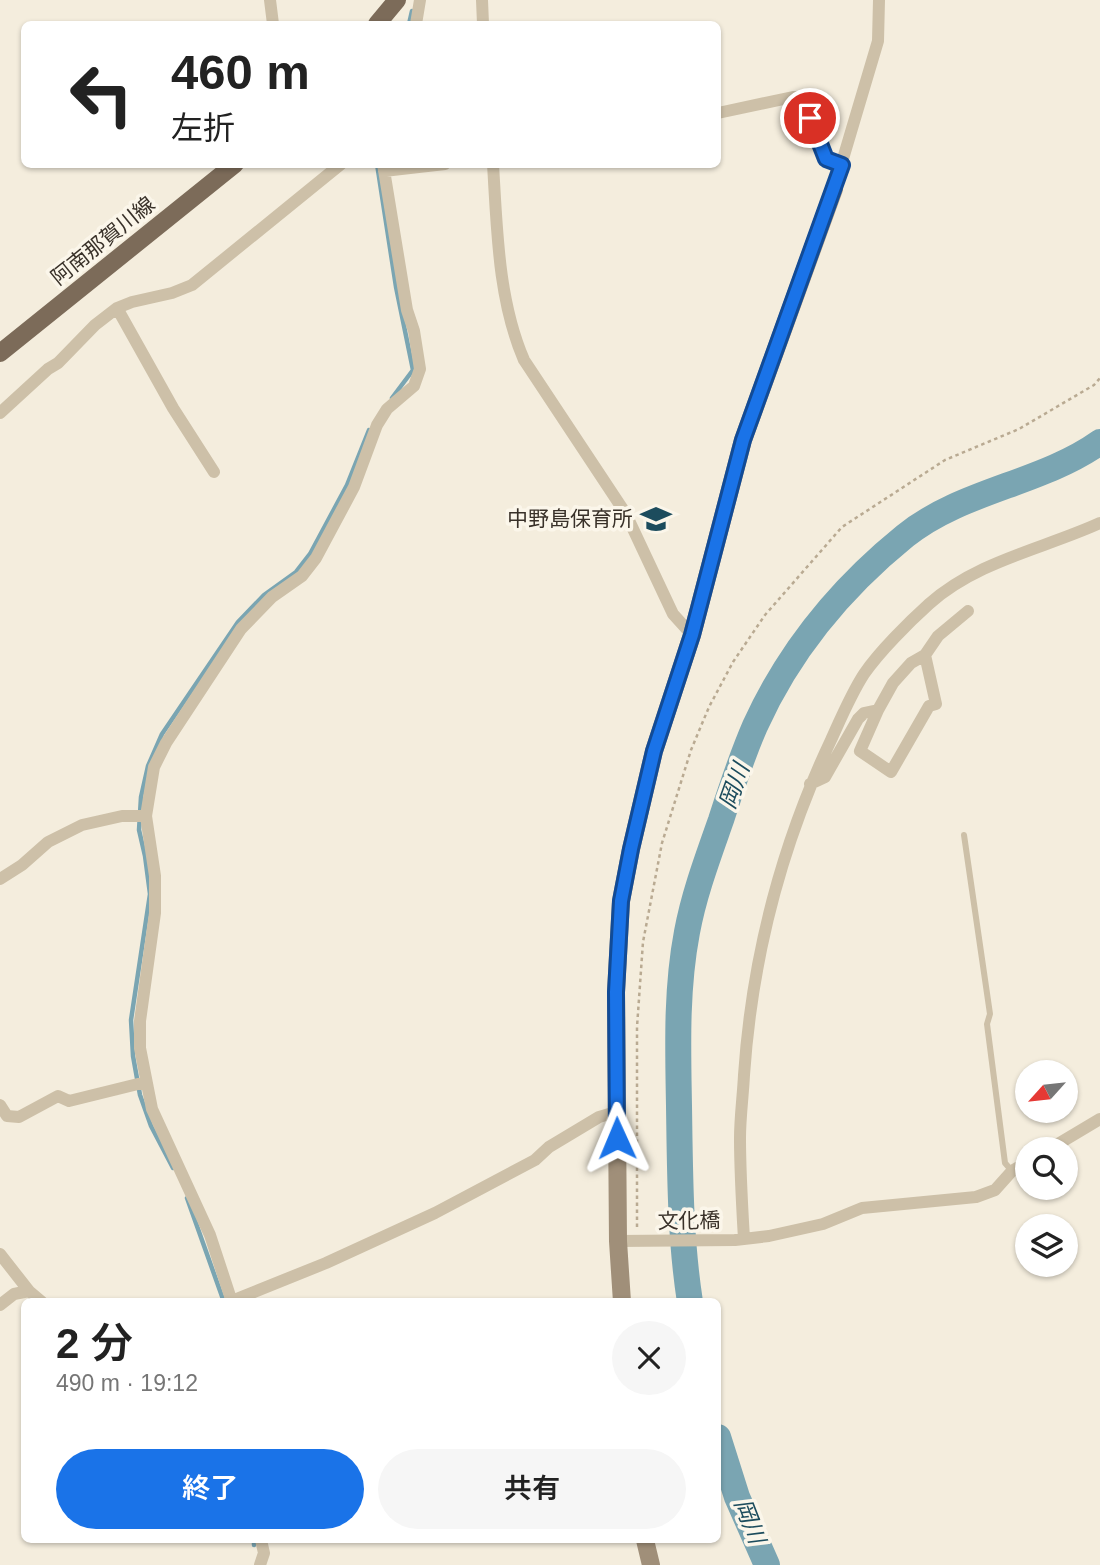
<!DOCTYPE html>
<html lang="ja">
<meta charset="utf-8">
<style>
:root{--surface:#fff;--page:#f6f6f6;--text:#222;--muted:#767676;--accent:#1a73e8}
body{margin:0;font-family:Helvetica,"Noto Sans JP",sans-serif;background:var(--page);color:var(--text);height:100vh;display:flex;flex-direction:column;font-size:26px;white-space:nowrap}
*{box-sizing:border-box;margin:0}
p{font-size:23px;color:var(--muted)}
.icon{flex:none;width:38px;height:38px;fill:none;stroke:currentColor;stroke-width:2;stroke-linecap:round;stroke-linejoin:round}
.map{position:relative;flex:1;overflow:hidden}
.panel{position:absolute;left:21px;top:1298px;width:700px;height:245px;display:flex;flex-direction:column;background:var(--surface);border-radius:10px;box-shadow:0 2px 5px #0004}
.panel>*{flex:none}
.hud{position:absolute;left:21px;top:21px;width:700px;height:147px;border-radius:10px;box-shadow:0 2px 5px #0004;background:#fff;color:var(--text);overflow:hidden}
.needle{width:46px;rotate:243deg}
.tools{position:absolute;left:1015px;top:1060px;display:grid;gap:14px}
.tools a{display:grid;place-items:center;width:63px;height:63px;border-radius:50%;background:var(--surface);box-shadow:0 2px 5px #0004;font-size:35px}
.pin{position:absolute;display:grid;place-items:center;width:60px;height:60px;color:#fff;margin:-30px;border:4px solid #fff;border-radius:50%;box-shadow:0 2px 7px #0007}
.me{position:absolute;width:77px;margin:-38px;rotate:359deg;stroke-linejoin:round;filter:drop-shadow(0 0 5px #0008)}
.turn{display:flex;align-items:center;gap:24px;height:147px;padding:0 35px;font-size:32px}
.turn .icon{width:91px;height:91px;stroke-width:2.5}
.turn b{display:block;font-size:49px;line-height:60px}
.round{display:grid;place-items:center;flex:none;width:74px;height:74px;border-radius:37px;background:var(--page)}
.headline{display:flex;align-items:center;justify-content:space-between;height:119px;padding:0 35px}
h1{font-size:42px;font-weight:600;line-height:52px}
.action{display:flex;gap:14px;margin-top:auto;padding:14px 35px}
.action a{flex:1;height:80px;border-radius:42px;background:var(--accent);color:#fff;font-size:28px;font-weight:600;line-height:80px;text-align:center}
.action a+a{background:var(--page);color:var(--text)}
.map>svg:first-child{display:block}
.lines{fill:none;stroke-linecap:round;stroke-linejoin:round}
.stream{stroke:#7aa5b2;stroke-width:4.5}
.river{stroke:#7aa5b2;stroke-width:26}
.path{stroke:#b9aa92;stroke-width:2.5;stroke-dasharray:3.5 3.5;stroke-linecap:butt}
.lane{stroke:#cdc0a8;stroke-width:6}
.street{stroke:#cdc0a8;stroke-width:12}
.secondary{stroke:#a08f79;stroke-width:18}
.primary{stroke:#7c6b59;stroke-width:18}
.route-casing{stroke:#114b97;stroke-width:18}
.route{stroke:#1a73e8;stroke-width:12}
.labels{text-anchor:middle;stroke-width:7;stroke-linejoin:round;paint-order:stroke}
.street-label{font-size:21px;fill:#393129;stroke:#fbf6ea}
.poi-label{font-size:21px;fill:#393129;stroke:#fbf6ea;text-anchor:end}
.water-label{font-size:23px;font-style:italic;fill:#1c4c5d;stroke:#fbf6ea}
</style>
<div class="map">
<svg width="1100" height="1565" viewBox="0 0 1100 1565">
<rect width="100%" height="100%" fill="#f4eddd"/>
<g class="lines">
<path class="stream" d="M409,24l3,-13
M377,164l19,123 17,83 -21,28
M173,1168l-22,-42 -11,-31 -7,-39 -2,-36 19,-126 -5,-38 -6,-26 2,-33 7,-31 14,-32 76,-112 26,-27 32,-23 14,-18 37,-69 22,-55
M187,1198l37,104
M254,1540v5"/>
<path class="river" d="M690,1302c-10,-64 -10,-131 -11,-196 -1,-58 -3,-116 8,-174 7,-38 21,-75 34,-112 10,-31 21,-64 34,-94 34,-75 87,-139 150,-190 57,-46 136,-52 195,-94
M718,1437l19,60 30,68"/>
<path class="path" d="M637,1227v-200l6,-85 19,-99 29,-93 18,-43 24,-45 32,-47 77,-88 103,-67 74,-31 75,-44 6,-7"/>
<path class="lane" d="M964,835l26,179 -3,10 18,139 7,8"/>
<path class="street" d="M270,0l3,24
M482,0l1,24
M416,24l4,-24
M718,113l75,-16 9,1 24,61 15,6
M493,164c4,65 5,136 31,196l102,154 47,100 19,21
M384,171l61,-7
M834,189l44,-148 1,-41
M117,308l56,100 41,64
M0,413l48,-44 10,-6 37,-38 22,-17 15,-6 40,-9 20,-8 149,-121
M878,710l-18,41 31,21 34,-59 4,-7 7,-2 -11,-49
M810,784l15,-7 33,-58 6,-6 14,-3 15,-27 18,-20 14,-8 13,-19 30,-25
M0,879l22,-14 26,-23 34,-17 40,-9h24
M0,1105l7,11 12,1 39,-21 11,5 77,-19
M1048,1150l52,-31
M744,1239c-2,-34 -4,-67 -4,-101 0,-21 3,-42 4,-63 8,-117 37,-229 87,-335 10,-22 20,-46 33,-66 15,-22 45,-52 65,-70 48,-43 114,-55 171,-81
M618,1241l117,-1 34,-4 54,-12 39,-16 114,-11 19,-7 17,-19 15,-9
M0,1254l29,37 13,11
M229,1302l97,-39 109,-50 100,-53 14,-13 50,-30 17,-5
M232,1302l-22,-67 -58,-126 -12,-61v-27l15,-108v-37l-9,-60 8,-49 12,-24 75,-114 31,-32 30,-21 14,-18 38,-71 23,-62 10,-16 27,-23 6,-17 -6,-38 -7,-21 -24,-146
M0,1305l14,-11 15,-3
M260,1565l4,-12 -3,-13"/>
<path class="secondary" d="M622,1302l-4,-61 -2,-249 5,-91 10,-52 23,-98 38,-116 51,-195 91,-251
M645,1540l6,25"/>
<path class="primary" d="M377,24l20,-24
M0,353l235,-189"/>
</g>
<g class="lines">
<g class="route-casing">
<path id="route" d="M617,1138l-1,-146 5,-91 10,-52 23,-98 38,-116 51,-195 99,-275 -16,-6 -16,-41"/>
</g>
<use href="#route" class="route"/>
</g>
<defs>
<g id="school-bare" transform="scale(2.415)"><path d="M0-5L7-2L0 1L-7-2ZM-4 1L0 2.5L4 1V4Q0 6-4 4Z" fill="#1c4c5d" stroke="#fbf6ea" stroke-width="2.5" paint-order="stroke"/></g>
</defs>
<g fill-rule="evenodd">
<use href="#school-bare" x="656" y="519"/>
</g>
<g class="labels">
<g class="street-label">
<text transform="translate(103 241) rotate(-39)" y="7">阿南那賀川線</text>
<text transform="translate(689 1221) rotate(-1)" y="7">文化橋</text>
</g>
<g class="poi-label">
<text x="633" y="526">中野島保育所</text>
</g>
<g class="water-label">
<text transform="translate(734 786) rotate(-70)" y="8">岡川</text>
<text transform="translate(750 1521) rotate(69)" y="8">岡川</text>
</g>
</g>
</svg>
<div class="tools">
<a><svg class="needle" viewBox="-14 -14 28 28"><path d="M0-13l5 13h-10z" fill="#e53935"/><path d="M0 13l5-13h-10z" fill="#767676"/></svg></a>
<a><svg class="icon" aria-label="search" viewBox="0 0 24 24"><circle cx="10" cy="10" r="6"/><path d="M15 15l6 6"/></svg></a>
<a><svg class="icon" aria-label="layers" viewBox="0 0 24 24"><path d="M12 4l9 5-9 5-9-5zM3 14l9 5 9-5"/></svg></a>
</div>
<div class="pin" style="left:810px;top:118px;background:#d93025"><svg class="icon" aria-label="arrive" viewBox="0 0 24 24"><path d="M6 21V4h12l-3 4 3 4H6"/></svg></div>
<svg class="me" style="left:617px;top:1138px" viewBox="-20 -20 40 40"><path d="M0-17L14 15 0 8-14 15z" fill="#1a73e8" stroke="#fff" stroke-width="4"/></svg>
<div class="hud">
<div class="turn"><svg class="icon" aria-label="left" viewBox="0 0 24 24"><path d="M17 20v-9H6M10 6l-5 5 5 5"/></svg><div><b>460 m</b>左折</div></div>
</div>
<section class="panel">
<div class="headline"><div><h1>2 分</h1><p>490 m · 19:12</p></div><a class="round"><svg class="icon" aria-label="close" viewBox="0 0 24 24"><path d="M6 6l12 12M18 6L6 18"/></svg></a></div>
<div class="action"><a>終了</a><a>共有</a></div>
</section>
</div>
